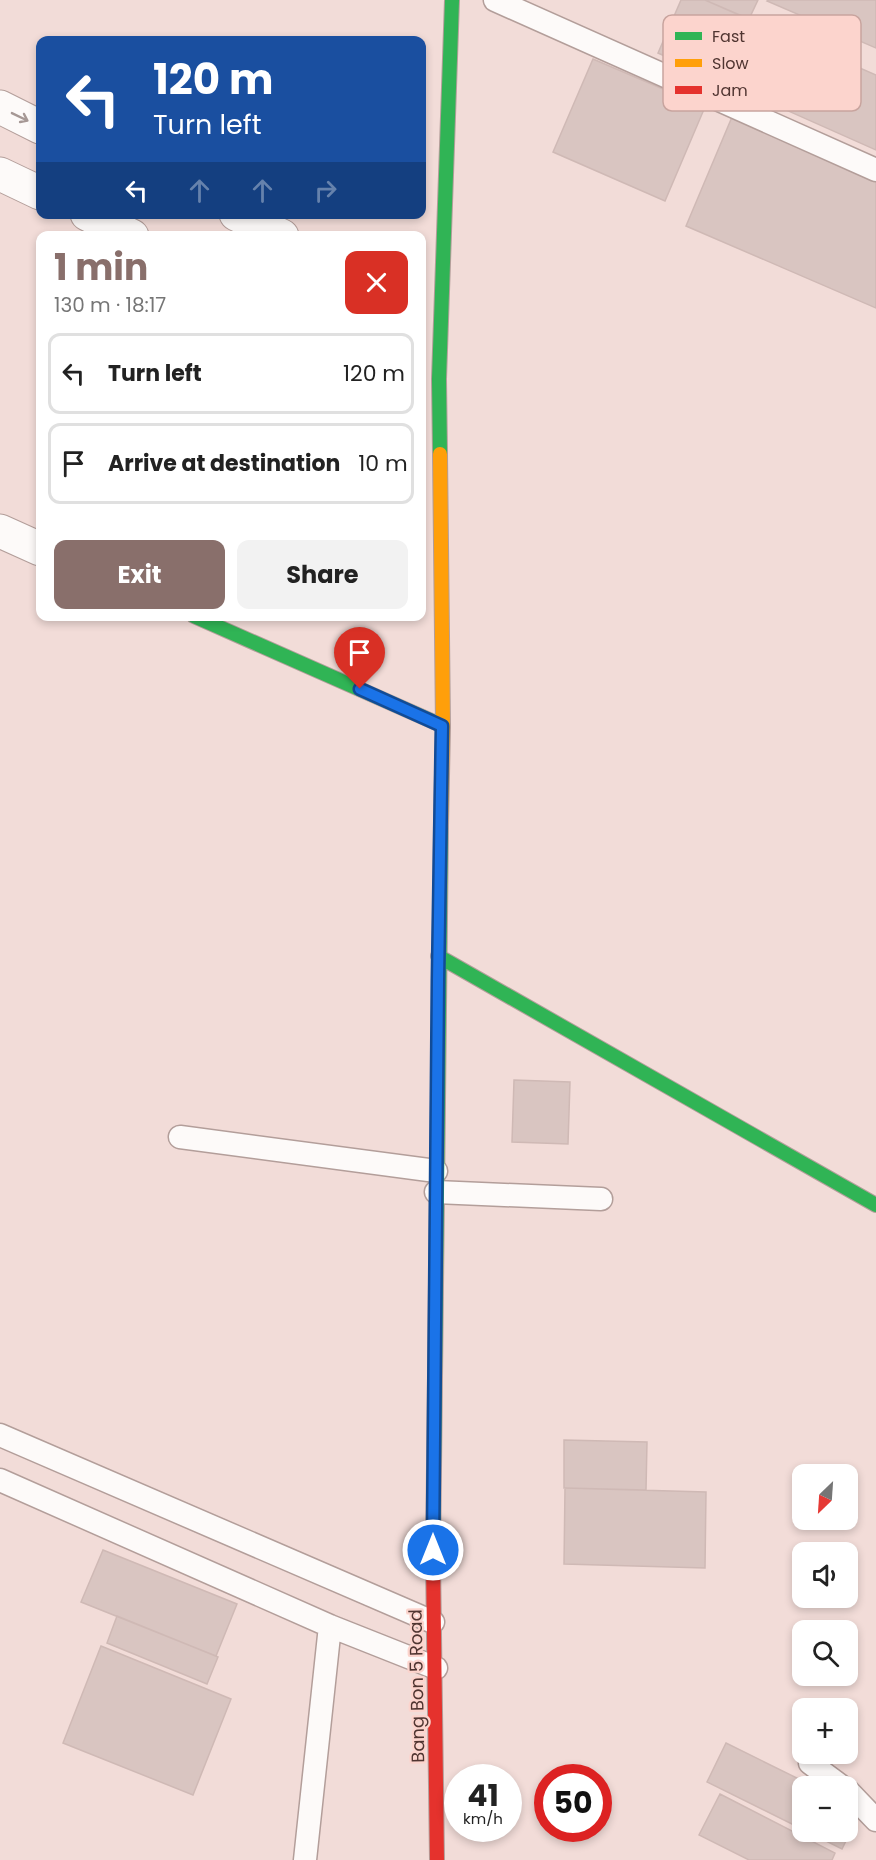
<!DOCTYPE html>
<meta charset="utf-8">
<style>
:root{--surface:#fff;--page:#f2f2f2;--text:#222;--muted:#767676;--line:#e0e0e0;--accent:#896f6b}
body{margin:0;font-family:Poppins,sans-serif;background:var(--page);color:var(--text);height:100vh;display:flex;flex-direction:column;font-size:22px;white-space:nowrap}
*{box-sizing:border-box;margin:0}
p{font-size:20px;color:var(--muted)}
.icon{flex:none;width:33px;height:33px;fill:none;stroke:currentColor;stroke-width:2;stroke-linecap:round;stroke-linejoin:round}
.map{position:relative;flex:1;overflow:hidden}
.side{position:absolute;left:36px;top:231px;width:390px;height:390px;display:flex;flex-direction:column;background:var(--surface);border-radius:12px;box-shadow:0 3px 9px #0003}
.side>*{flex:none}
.top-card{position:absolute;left:36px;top:36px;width:390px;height:183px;border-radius:12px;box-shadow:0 3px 9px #0003;background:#1a4fa0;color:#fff;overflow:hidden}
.needle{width:39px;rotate:205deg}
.fabs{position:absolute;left:792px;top:1464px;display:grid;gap:12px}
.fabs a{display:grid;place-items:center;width:66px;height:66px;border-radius:12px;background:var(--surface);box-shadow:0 3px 9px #0003;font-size:30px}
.speed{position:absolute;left:444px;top:1764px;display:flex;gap:12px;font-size:30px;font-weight:700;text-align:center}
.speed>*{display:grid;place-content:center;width:78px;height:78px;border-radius:50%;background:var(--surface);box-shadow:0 3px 9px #0003;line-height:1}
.speed small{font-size:15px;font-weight:400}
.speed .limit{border:9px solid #d22;background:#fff;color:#111}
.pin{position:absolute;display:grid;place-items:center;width:51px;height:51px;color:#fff;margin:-62px -26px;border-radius:50% 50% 50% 0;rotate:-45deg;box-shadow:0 0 6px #0007}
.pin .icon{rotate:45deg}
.me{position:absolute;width:66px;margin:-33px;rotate:0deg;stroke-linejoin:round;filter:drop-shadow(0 0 4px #0008)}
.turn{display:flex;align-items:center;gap:21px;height:126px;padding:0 18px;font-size:27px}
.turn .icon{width:78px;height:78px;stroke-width:2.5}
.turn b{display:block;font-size:42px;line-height:51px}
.lanes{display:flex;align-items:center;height:57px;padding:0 18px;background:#0003;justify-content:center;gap:30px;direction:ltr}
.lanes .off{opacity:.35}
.round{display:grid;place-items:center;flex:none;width:63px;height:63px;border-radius:12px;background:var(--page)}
.overview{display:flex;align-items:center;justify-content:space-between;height:102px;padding:0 18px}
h1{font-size:36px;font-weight:700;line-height:45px;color:var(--accent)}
.cta{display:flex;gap:12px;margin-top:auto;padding:12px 18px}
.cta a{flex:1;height:69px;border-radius:12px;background:var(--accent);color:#fff;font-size:24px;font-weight:700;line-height:69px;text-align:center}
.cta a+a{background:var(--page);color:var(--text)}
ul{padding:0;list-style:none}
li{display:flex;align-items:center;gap:18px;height:81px;margin:0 12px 9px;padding:0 6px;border:3px solid var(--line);border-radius:12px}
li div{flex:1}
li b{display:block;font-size:22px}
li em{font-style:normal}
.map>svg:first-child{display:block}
.building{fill:#d9c5c1;stroke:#cfb9b5;stroke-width:1.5}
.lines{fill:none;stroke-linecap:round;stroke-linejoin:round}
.lane-casing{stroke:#b39e9a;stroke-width:25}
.street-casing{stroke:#b39e9a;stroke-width:35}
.fast-casing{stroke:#b39e9a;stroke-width:16}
.slow-casing{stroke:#b39e9a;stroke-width:16}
.jam-casing{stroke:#b39e9a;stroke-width:16}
.lane{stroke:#fdfaf9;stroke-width:22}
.street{stroke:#fdfaf9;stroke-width:33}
.fast{stroke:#30b455;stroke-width:14}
.slow{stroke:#ff9f0a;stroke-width:14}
.jam{stroke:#e5322d;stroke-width:14}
.oneway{stroke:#a69895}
.route-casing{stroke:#114b97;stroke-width:15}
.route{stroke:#1a73e8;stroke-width:10}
.labels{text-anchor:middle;stroke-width:4.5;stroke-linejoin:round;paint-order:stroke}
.street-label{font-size:18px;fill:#503531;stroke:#fcd4cd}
.key{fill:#fcd4cd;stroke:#c8a49e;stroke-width:1.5}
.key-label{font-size:16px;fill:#503531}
</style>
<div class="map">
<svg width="876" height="1860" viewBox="0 0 876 1860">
<rect width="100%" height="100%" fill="#f2dcd8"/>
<path class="building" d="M681,0h24l171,75v75l-218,-97z
M705,0h53l-9,19z
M876,0v48l-109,-47 1,-1z
M593,59l112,48 -40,94 -112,-49z
M732,117l144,62v129l-190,-82z
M514,1080l56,2 -2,62 -56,-2z
M564,1440l83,2 -1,48 -82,-2z
M565,1488l141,4 -1,76 -141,-4z
M103,1550l134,54 -21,52 -135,-54z
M117,1616l101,41 -11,27 -100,-41z
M101,1646l130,53 -38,96 -130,-52z
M726,1743l87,43h-11v43l-95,-47z
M720,1794l115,59 -3,7h-83l-50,-25z
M848,1804l13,6 -19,39 -34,-17h40z"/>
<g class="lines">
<g class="lane-casing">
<path id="lane" d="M495,0l381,170
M180,1137l256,34
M436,1192l165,7
M0,1435l433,187
M0,1480l330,146 106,42
M810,1763l31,23
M848,1791l28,29
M305,1860l25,-234"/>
</g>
<g class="street-casing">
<path id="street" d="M0,107l40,20
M0,174l40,19
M87,214l45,22
M236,214l46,22
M0,531l40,18"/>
</g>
<g class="fast-casing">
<path id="fast" d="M440,454l-1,-75 13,-379
M194,616l249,110
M438,956l438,249
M433,1560l8,-735"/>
</g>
<g class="slow-casing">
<path id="slow" d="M440,454l3,272 -2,99"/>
</g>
<g class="jam-casing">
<path id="jam" d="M433,1560l4,300"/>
</g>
<use href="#lane" class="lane"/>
<use href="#street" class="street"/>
<use href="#fast" class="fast"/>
<use href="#slow" class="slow"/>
<use href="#jam" class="jam"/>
</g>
<defs><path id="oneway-shaft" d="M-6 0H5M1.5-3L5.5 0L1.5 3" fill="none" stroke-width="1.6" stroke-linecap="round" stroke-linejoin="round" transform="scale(1.5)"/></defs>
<use class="oneway" href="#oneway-shaft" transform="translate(20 117) rotate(26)"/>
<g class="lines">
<g class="route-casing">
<path id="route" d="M360,689l82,37 -4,254 -5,570"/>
</g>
<use href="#route" class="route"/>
</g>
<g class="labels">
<g class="street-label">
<text transform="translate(417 1686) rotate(-91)" y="6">Bang Bon 5 Road</text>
</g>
</g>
<rect x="663" y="15" width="198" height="96" rx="9" class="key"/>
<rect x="675" y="32" width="27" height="8" fill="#30b455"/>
<rect x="675" y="59" width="27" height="8" fill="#ff9f0a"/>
<rect x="675" y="86" width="27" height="8" fill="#e5322d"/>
<g class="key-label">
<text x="712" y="42">Fast</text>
<text x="712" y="69">Slow</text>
<text x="712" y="96">Jam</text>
</g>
</svg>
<div class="fabs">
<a><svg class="needle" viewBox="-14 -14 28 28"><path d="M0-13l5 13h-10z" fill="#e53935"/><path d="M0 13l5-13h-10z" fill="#767676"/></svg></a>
<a><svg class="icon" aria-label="sound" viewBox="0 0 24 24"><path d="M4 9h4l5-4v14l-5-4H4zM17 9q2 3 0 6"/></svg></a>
<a><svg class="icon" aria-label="search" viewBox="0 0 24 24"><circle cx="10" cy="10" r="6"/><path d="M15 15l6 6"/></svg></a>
<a>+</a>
<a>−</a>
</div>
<div class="speed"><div>41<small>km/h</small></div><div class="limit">50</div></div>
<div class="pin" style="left:360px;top:689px;background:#d93025"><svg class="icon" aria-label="arrive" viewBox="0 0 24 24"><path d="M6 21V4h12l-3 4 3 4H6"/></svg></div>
<svg class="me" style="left:433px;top:1550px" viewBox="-20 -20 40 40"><circle r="17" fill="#1a73e8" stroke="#fff" stroke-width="3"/><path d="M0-11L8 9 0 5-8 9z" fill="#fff"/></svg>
<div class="top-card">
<div class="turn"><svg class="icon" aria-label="left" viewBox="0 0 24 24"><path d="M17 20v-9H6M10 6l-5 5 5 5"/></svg><div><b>120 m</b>Turn left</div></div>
<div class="lanes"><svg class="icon" aria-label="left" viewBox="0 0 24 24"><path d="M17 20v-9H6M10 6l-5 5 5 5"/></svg><svg class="icon off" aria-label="ahead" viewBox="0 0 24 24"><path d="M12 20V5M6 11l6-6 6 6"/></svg><svg class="icon off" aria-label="ahead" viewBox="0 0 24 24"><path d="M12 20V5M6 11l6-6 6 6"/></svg><svg class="icon off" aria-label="right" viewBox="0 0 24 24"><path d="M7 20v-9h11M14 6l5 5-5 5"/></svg></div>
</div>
<section class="side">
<div class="overview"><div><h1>1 min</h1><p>130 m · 18:17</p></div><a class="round" style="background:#d93025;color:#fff"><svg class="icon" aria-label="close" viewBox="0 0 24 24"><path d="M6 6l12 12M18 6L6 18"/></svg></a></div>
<ul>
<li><svg class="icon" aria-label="left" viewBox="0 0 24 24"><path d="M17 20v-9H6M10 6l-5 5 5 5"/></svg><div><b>Turn left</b></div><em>120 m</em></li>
<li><svg class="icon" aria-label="arrive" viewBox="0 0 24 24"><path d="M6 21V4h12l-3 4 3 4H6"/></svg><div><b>Arrive at destination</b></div><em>10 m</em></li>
</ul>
<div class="cta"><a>Exit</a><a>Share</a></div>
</section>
</div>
